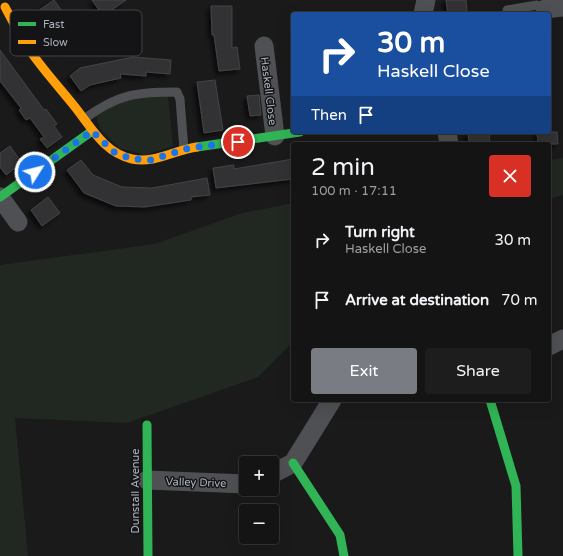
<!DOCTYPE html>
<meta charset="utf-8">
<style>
:root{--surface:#141414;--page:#1d1d1d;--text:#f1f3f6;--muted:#9d9ea0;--line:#333334;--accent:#797d83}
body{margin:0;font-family:"Varela Round",sans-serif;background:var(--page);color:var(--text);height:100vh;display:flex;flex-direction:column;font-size:15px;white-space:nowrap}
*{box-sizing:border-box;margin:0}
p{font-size:13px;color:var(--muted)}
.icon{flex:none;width:22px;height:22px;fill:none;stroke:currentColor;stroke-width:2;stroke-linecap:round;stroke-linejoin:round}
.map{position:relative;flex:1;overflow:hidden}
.side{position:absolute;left:291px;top:142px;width:260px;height:260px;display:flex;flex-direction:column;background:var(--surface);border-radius:4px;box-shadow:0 4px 16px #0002,0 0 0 1px var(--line)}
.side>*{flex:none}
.banner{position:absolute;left:291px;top:12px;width:260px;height:122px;border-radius:4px;box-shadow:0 4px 16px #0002,0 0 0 1px var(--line);background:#1a4fa0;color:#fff;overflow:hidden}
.fabs{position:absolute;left:239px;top:456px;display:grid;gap:8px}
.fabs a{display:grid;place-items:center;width:40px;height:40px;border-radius:4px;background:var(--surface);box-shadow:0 4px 16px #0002,0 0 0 1px var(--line);font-size:20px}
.pin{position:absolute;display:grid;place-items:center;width:34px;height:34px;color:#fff;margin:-17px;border:2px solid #fff;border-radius:50%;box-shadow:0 1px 4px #0007}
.me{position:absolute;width:44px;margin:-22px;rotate:54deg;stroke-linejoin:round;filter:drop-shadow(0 0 3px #0008)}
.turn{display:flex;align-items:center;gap:14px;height:84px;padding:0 20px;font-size:18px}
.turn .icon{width:52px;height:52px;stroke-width:2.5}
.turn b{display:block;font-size:28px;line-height:34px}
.then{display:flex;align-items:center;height:38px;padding:0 20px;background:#0003;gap:8px;font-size:15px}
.round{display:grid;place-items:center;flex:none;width:42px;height:42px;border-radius:4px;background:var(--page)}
.summary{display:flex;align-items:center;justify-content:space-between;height:68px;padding:0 20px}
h1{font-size:24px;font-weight:600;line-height:30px}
.cta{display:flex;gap:8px;margin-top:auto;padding:8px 20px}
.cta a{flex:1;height:46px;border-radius:4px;background:var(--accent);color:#fff;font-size:16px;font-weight:600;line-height:46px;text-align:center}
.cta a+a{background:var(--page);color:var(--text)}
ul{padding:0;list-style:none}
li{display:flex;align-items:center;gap:12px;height:60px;padding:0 20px}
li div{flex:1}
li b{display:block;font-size:15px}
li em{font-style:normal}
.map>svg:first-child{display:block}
.green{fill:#202821}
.building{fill:#333334;stroke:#424446;filter:url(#shadow)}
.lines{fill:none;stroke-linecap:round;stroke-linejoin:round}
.lane{stroke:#4e5053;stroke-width:9}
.street{stroke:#4e5053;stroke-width:19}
.fast{stroke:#30b455;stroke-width:9}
.slow{stroke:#ff9f0a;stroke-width:9}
.route{stroke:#1a73e8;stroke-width:7;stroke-dasharray:0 12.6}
.labels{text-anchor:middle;stroke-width:3;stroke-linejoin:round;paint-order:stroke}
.street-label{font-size:11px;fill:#acb2bb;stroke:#141417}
.key{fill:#141417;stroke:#424348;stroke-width:1}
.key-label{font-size:11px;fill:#acb2bb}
</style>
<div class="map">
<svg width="563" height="556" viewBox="0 0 563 556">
<defs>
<filter id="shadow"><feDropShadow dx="-3.5" dy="3.5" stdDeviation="2" flood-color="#0009"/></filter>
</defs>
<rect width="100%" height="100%" fill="#1a1a1a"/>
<path class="green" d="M168,95l5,51 -28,9 -26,-7 -19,-19 -4,-14 21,-15z
M563,158v37l-14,4v-39z
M293,203v139l-35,35 -131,46 -112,-5 13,138h-28v-291l155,-21 84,-30z"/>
<path class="building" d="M54,0l10,14 -2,2 18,23 -16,11 -26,-39z
M92,0h34l-23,16z
M446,0h20l1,11 -19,3z
M211,6h21v42l5,-1 3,22 -21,2 -5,-36h-2z
M0,50l44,60 2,-1 11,15 -3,2 8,11 -15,11 -7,-9 4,-2 -14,-19 -4,2 -7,-10 2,-2 -21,-27z
M133,57l38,3 -1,14 -24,-2v4l-26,-2 1,4 -31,7 -9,6 -11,-15 10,-8z
M215,80l8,50 -19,3 -7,-51z
M259,95l2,20 -11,1 -3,-20z
M468,132h21l1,12h-21z
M537,132h20l1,12h-20z
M10,146l12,17 -16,12 -6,-8v-14z
M293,159v20l-77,9 -3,-20 21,-3v4z
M81,160l12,15 29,12 30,1 55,-10 3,17 -19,2v3l-46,7 -29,-1 -32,-13 -17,-23z
M48,197l12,16 -18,13 -11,-16z"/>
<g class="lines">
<path class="lane" d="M507,10l30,-5 8,4
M84,119c34,-25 52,-27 93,-27l3,7 4,51"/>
<path class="street" d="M545,9l18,-2
M423,14l3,-14
M264,46l11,90
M447,132l2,12
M0,197l18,25
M549,346l14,-7
M272,474l21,-11 39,-63
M147,480l99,4"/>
<path class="fast" d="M197,147l103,-15
M0,197l92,-66
M490,400l26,86 2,70
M147,425l1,131
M293,463l47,72 4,21"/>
<path class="slow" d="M5,7c8,15 16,31 26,45 13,19 29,36 44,55 16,20 29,46 57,52 22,5 43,-9 65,-12"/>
</g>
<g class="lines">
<path class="route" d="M35,172l57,-41 22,21 18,7 19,1 38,-12 49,-6"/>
</g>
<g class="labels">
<g class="street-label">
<text transform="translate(269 91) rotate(83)" y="4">Haskell Close</text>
<text transform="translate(196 482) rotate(2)" y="4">Valley Drive</text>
<text transform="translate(135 491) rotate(-90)" y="4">Dunstall Avenue</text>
</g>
</g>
<rect x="10" y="10" width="132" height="46" rx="6" class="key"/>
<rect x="18" y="22" width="18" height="4" fill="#30b455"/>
<rect x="18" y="40" width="18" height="4" fill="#ff9f0a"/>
<g class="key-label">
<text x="43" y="28">Fast</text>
<text x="43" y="46">Slow</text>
</g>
</svg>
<div class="fabs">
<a>+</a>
<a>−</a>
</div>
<div class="pin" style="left:238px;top:142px;background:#d93025"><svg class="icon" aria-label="arrive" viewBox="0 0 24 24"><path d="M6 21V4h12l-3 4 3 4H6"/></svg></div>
<svg class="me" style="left:35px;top:172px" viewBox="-20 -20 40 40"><circle r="17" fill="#1a73e8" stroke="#fff" stroke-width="3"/><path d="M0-11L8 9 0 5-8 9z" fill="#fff"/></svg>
<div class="banner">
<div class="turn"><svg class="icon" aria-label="right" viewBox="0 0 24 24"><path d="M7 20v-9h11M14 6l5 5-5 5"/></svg><div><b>30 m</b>Haskell Close</div></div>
<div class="then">Then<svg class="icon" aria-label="arrive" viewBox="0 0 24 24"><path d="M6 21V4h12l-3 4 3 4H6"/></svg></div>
</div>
<section class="side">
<div class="summary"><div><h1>2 min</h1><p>100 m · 17:11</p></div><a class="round" style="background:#d93025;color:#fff"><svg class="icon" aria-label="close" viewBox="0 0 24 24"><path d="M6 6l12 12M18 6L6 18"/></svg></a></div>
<ul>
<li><svg class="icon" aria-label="right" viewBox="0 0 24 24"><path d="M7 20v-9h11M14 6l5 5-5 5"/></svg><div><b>Turn right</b><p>Haskell Close</p></div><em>30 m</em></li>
<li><svg class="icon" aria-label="arrive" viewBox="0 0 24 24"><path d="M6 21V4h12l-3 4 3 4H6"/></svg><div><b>Arrive at destination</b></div><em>70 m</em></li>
</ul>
<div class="cta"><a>Exit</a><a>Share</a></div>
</section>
</div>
